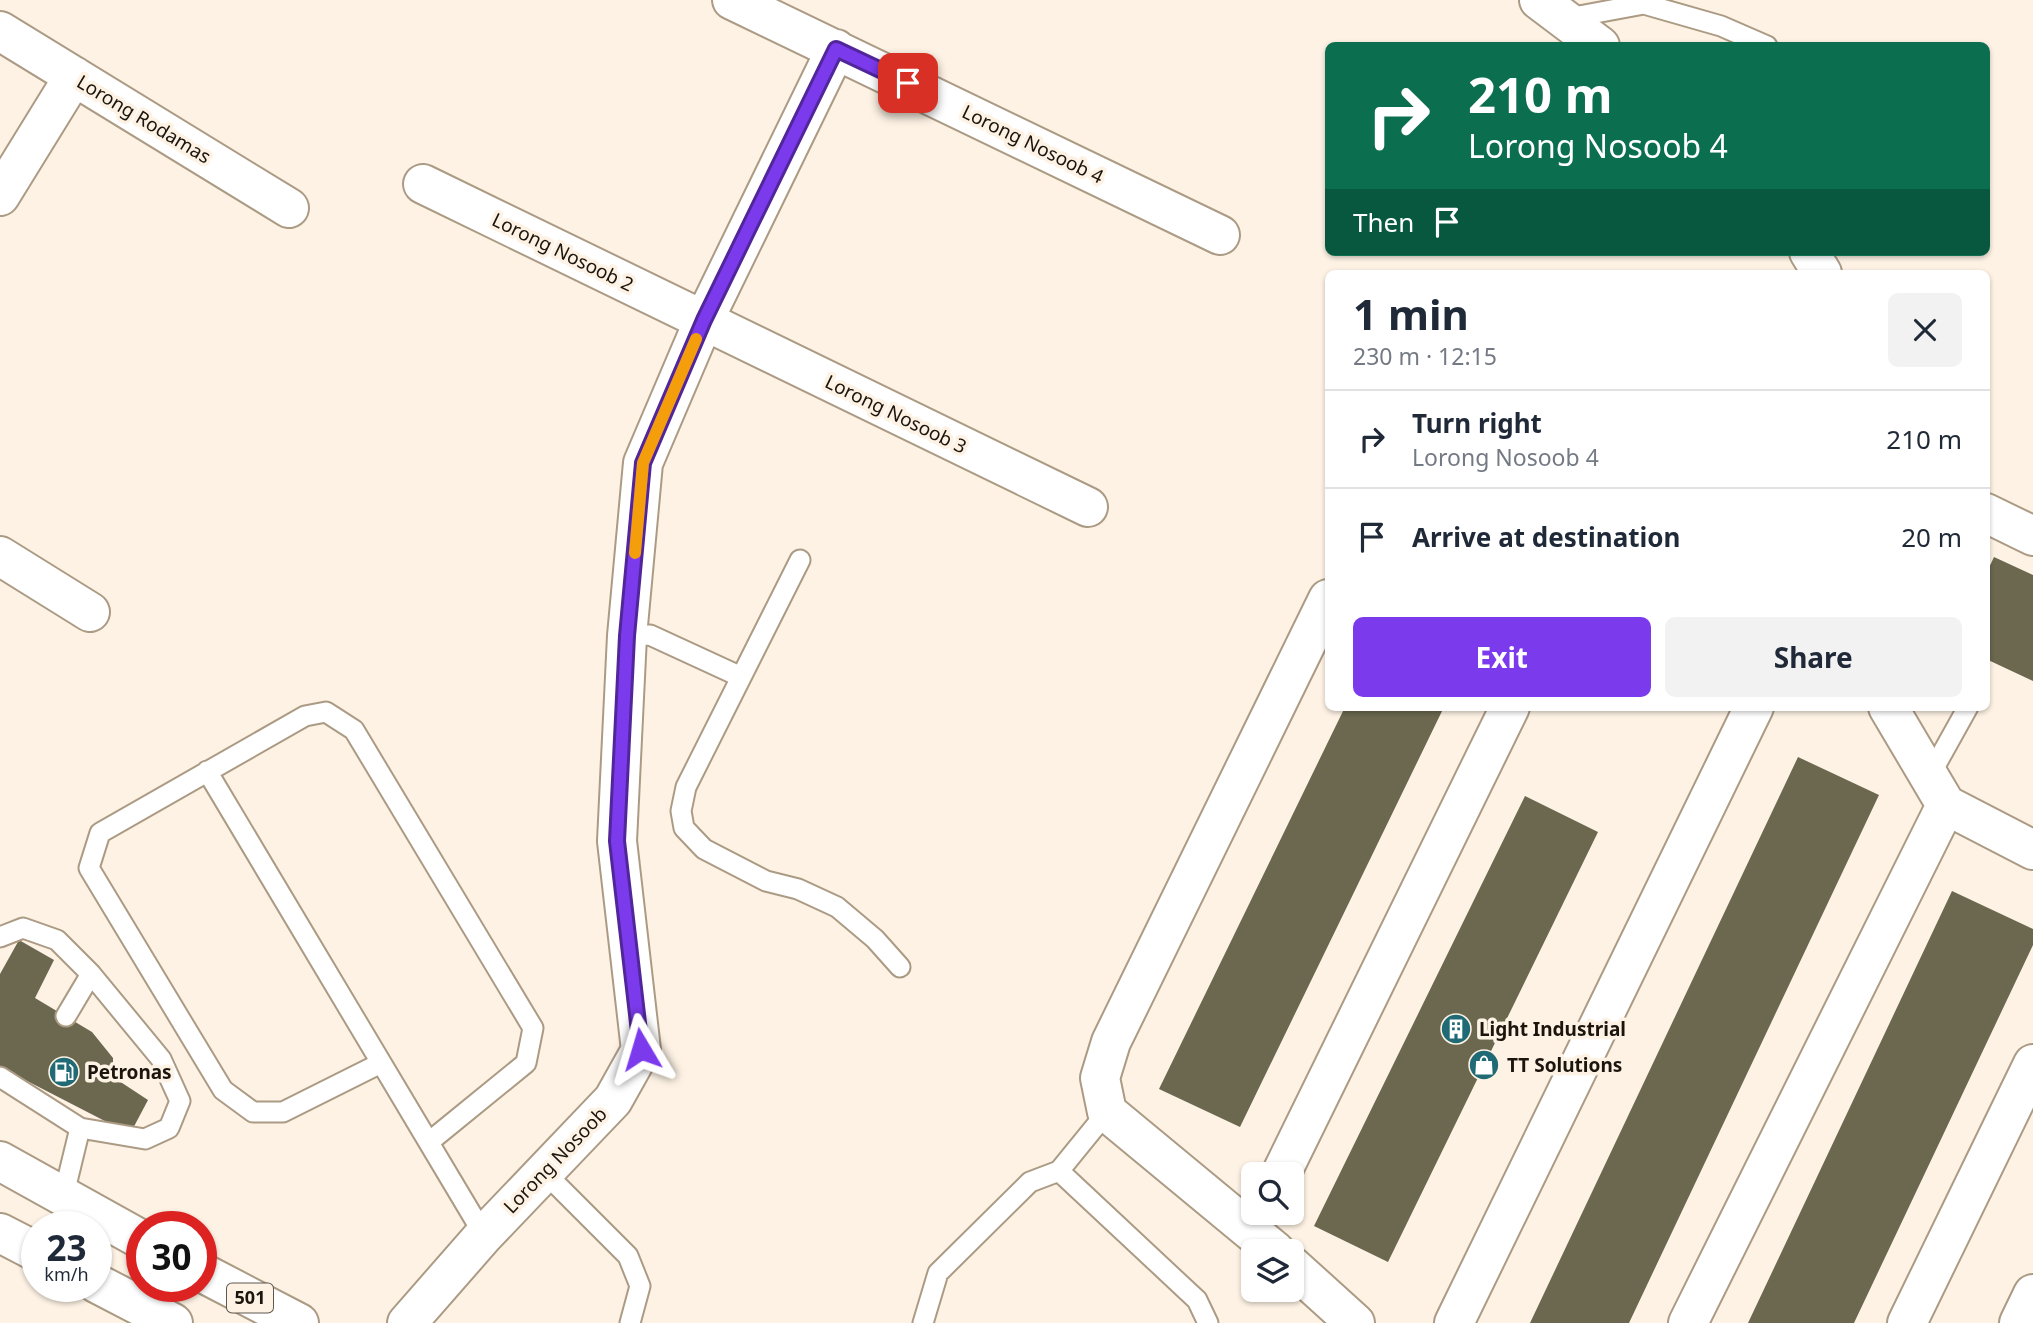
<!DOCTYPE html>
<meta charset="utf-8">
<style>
:root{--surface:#fff;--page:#f2f2f3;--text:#1f2937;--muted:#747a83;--line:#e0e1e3;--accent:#7c3aed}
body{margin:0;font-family:"Noto Sans",sans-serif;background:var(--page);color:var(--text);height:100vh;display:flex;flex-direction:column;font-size:26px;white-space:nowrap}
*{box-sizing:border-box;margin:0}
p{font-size:23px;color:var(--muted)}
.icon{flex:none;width:38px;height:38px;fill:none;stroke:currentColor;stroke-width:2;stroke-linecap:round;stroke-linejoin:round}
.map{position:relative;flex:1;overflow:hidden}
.side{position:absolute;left:1325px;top:270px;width:665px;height:441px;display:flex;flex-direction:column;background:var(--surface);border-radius:10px;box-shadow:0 2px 5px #0004}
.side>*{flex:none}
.hud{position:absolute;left:1325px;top:42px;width:665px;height:214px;border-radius:10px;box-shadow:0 2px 5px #0004;background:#0b6e4f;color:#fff;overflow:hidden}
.fabs{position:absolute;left:1241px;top:1162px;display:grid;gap:14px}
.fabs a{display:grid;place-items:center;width:63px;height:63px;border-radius:10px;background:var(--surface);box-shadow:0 2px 5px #0004;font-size:35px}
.speed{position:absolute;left:21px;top:1211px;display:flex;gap:14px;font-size:35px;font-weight:700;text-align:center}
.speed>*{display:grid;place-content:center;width:91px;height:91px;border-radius:50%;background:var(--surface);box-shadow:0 2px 5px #0004;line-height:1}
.speed small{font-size:18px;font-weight:400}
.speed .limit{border:10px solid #d22;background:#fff;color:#111}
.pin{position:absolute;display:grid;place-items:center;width:60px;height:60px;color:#fff;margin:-30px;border-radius:14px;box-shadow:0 4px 10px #0006}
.me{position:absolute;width:77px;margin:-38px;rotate:353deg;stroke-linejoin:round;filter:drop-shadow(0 0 5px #0008)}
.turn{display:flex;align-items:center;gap:24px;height:147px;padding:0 28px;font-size:32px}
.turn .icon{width:91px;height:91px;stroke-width:2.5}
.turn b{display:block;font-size:49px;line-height:60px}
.then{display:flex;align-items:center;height:66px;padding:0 28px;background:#0003;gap:14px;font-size:26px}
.round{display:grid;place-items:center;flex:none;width:74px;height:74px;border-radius:10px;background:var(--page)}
.summary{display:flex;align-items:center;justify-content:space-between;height:119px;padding:0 28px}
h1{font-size:42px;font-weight:700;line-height:52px}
.primary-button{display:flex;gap:14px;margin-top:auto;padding:14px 28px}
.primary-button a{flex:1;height:80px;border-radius:10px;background:var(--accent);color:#fff;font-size:28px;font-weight:700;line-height:80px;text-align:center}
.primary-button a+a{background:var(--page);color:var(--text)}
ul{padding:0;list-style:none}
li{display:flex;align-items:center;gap:21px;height:98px;padding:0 28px;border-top:2px solid var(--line)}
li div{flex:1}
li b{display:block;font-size:26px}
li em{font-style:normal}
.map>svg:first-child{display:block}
.building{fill:#6b684f}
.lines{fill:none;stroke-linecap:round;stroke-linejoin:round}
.lane-casing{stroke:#ac9b84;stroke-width:23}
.street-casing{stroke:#ac9b84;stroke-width:42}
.primary-casing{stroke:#ac9b84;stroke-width:42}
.lane{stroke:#fff;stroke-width:19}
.street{stroke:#fff;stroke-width:38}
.primary{stroke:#fff;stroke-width:38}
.route-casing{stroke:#51269a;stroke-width:18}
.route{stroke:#7c3aed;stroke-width:12}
.slow{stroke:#f59e0b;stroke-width:12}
.labels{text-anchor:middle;stroke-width:7;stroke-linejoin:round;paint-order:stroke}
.shield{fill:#fdf2e4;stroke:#5f574e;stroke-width:2}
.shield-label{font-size:18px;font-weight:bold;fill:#1b150d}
.street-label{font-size:19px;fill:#1b150d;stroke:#fdf2e4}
.poi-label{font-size:19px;font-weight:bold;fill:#1b150d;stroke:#fdf2e4;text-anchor:start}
</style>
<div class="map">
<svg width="2033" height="1323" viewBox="0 0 2033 1323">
<rect width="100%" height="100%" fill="#fdf2e4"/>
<path class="building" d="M1994,557l39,18v106l-47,-22v-85z
M1345,707h99l-204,420 -81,-38z
M1798,757l81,38 -250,528h-99z
M1525,796l73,36 -210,430 -74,-36z
M1952,891l81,38v16l-179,378h-106z
M19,940l35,20 -19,38 57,34 21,26v19l35,23 -18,34 -130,-67v-93z"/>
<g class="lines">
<g class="lane-casing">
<path id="lane" d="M1563,19l81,-15 77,22 46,20
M800,560l-114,227 -5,24 3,17 20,21 62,32 32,8 39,18 38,32 25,28
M627,636l23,-1 89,41
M207,771l277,464
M1929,777l39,-70
M0,937l23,-9 34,12 34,34 70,85 19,42 -11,27 -24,11 -65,-11
M66,1016l25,-42
M381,1063l-98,49h-30l-30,-22 -134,-222 11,-35 205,-117 21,-4 28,18 179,298 -7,35 -97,79
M0,1077l80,51 -17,70
M1059,1171l138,129 11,23
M544,1172l84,84 12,30 -10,37
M923,1323l15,-50 92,-91 29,-11 48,-59"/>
</g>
<g class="street-casing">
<path id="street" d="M732,0l488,235
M1539,0l61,46
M0,31l289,177
M423,184l665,323
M0,196l74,-120
M1809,252l13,21
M1986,513l47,23
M0,556l90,56
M1888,707l58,98 87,45
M1281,1174l229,-467
M1275,1251l-168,-139 -7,-34 11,-36 217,-443
M1292,1266l63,57
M407,1323l77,-88 129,-135 28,-50 -24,-209 10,-205 16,-173 61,-143 132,-271
M1454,1323l300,-616
M1688,1323l258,-518
M1907,1323l126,-259
M2019,1323l14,-29"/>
</g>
<g class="primary-casing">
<path id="primary" d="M0,1161l142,79
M0,1233l37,19
M201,1272l98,51
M96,1283l77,40"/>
</g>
<use href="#lane" class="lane"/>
<use href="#street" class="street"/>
<use href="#primary" class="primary"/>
</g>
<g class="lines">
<g class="route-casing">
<path id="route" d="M641,1049l-24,-208 10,-205 16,-173 61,-143 132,-271 72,34"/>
</g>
<use href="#route" class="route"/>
<path class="slow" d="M635,553l8,-90 53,-124"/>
</g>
<defs>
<g id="building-disc" transform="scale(1.575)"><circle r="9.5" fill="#1f6a74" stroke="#fdf2e4"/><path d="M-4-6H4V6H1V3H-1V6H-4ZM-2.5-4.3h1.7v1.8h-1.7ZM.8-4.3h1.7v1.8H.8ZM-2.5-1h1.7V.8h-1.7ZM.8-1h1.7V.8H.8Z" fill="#fff"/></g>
<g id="shop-disc" transform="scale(1.575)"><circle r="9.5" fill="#1f6a74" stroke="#fdf2e4"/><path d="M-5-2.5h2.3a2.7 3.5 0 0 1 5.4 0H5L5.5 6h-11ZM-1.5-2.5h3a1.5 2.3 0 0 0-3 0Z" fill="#fff"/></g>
<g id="fuel-disc" transform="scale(1.575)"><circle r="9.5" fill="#1f6a74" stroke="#fdf2e4"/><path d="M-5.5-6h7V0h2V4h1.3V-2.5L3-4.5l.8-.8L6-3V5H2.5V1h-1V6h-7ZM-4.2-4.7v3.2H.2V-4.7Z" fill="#fff"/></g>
</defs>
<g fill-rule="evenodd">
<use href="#building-disc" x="1456" y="1029"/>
<use href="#shop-disc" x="1484" y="1065"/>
<use href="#fuel-disc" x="64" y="1072"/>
</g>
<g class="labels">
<rect class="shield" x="227" y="1283.5" width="46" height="29" rx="5"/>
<g class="shield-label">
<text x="250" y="1304">501</text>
</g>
<g class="street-label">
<text transform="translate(144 119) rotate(31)" y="7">Lorong Rodamas</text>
<text transform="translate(1033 144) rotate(26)" y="7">Lorong Nosoob 4</text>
<text transform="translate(563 252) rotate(26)" y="7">Lorong Nosoob 2</text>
<text transform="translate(896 414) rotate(26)" y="7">Lorong Nosoob 3</text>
<text transform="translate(555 1160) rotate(-46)" y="7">Lorong Nosoob</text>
</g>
<g class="poi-label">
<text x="1479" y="1036">Light Industrial</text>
<text x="1507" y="1072">TT Solutions</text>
<text x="87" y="1079">Petronas</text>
</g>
</g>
</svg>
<div class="fabs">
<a><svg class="icon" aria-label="search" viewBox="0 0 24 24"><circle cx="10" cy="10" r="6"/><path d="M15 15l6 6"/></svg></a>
<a><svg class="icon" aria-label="layers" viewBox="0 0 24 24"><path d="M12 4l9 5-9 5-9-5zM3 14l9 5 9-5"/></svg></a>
</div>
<div class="speed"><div>23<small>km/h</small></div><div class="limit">30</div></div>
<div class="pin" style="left:908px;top:83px;background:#d93025"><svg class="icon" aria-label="arrive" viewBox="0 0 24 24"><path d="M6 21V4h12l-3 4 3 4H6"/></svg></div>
<svg class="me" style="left:641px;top:1049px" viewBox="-20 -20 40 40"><path d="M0-17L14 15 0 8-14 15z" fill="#7c3aed" stroke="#fff" stroke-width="4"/></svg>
<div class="hud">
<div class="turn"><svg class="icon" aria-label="right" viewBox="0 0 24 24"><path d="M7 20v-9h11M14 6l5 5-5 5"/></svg><div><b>210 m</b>Lorong Nosoob 4</div></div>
<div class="then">Then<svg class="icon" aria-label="arrive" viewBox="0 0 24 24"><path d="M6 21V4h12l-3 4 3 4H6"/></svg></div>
</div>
<section class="side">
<div class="summary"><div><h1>1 min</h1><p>230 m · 12:15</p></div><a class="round"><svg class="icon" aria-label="close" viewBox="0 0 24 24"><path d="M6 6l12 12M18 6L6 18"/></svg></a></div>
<ul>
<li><svg class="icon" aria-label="right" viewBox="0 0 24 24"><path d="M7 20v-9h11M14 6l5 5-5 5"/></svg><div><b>Turn right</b><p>Lorong Nosoob 4</p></div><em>210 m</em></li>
<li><svg class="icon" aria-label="arrive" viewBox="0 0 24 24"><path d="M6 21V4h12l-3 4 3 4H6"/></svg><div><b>Arrive at destination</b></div><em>20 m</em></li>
</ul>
<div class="primary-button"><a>Exit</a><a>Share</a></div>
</section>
</div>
